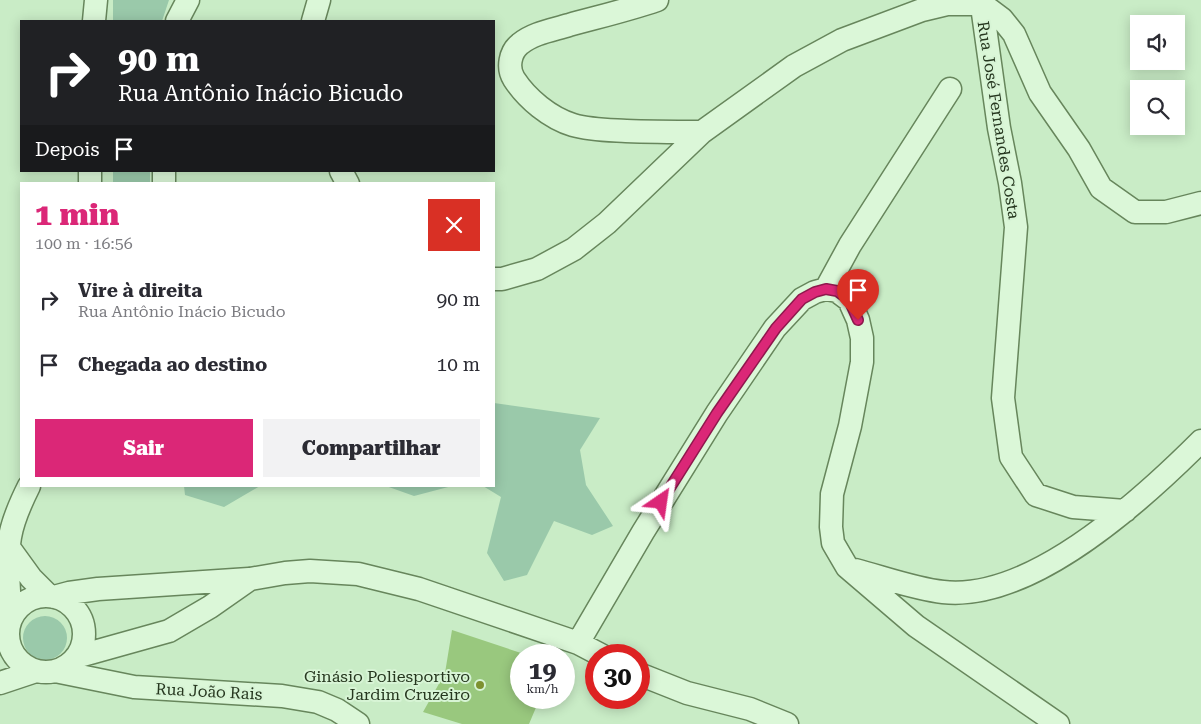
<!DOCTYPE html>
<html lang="pt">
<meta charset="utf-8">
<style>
:root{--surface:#fff;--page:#f2f2f3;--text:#2b2b33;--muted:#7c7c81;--accent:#db2777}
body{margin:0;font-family:"Roboto Serif",serif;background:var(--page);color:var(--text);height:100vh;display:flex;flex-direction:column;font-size:19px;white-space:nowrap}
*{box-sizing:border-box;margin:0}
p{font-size:16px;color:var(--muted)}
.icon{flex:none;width:28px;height:28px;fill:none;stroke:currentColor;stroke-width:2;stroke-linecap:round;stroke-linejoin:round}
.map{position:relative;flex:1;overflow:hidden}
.panel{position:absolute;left:20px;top:182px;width:475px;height:305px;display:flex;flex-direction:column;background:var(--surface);border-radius:0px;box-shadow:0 2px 12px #0003}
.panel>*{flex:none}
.top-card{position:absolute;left:20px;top:20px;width:475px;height:152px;border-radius:0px;box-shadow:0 2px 12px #0003;background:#202124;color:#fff;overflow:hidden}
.controls{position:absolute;left:1130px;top:15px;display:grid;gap:10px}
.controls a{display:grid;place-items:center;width:55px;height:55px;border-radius:0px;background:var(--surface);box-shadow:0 2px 12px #0003;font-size:25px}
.speed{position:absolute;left:510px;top:644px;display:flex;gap:10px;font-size:25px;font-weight:700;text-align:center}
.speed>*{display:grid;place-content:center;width:65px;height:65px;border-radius:50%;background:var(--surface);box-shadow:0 2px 12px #0003;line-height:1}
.speed small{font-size:12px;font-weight:400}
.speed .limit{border:8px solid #d22;background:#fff;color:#111}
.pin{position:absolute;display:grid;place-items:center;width:42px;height:42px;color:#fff;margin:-51px -21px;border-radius:50% 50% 50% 0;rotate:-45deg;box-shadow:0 0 5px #0007}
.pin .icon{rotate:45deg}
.me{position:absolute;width:55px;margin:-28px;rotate:32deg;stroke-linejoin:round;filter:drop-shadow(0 0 4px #0008)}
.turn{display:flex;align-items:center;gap:18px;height:105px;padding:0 15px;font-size:22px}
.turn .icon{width:65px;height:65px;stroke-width:2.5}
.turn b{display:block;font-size:35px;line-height:42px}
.then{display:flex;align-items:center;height:48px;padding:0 15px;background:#0003;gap:10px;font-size:19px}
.round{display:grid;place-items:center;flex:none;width:52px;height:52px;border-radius:0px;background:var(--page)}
.overview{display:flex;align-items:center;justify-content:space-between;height:85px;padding:0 15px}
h1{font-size:30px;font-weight:800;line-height:38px;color:var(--accent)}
.button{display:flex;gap:10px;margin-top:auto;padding:10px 15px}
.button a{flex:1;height:58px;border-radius:0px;background:var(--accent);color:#fff;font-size:20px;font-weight:800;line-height:58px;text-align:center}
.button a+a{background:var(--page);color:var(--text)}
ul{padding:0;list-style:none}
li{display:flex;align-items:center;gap:15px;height:65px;padding:0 15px}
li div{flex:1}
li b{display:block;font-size:19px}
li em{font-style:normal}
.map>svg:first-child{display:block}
.green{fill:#9ac9aa}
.building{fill:#99c87e}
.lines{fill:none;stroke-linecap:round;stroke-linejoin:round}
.minor-casing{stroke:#67865c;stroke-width:25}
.minor{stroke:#dbf7d8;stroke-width:22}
.route-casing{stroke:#8e194d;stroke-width:12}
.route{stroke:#db2777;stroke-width:9}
.poi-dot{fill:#7d9130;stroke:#d7f4d5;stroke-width:2}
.labels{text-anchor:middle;stroke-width:4;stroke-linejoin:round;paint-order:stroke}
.street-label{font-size:16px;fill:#26371f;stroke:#d7f4d5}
.poi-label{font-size:16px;fill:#26371f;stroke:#d7f4d5;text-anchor:end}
</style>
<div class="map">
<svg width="1201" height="724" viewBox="0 0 1201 724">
<rect width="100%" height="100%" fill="#c9ecc6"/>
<path class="green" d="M113,0h56l-7,21h-49z
M113,171h37v13h-37z
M494,403l106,15 -20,32 6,35 27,41 -21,9 -38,-14 -27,54 -23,6 -17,-28 14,-56 -18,-11h11z
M184,486h76l-36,21 -39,-12z
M386,486h66l-38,10z
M23 638a22 22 0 1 1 44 0a22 22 0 1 1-44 0Z"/>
<path class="building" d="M452,630l69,23v45h19l-11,26h-67l-39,-12 22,-39z"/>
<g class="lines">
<g class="minor-casing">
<path id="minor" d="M657,0c-29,10 -59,17 -88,25 -16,5 -36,8 -49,19 -10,8 -13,24 -6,35 13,20 36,39 59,46 17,5 35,5 53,6 25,1 51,1 76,1
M982,6l17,122 11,55 6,44 -13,171 8,59 25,38 37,12 52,4
M94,21l2,-21
M177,21l11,-21
M313,21l6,-21
M341,171l7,13
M90,184v-13
M164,184v-13
M494,279h8l35,-10 37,-20 33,-26 95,-91 92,-66 48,-26 80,-30 25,-6h30l13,6 12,9 12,15 26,59 39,56 22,39 34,24h31l35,-9
M826,289l24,-44 100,-156
M10,549l21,29 18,18
M855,570c27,7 60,19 88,22 88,10 199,-92 258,-151
M8 634a38 38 0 1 1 76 0a38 38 0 1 1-76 0Z
M54,597l15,-4 29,-4 151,-10
M11,618c-2,-25 -5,-58 -1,-81 3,-18 11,-35 19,-51
M578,643l65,-111 74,-119 58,-85 27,-29 13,-7 11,-3 11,2 12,9 9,20 4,18v24l-12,64 -18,68 -1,33 2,16 14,24 69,59 142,98
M76,657l93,-26 41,-24 40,-28 35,-6 25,-2 48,3 61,15 159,54 23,12
M55,671l79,16 148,9 36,6 19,8 21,14
M639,674l48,19 63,16 37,15
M0,683l36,-12"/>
</g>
<use href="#minor" class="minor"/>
</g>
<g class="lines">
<g class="route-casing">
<path id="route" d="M661,502l56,-89 59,-85 26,-29 13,-7 11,-3 11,2 12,9 9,20"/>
</g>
<use href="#route" class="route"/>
</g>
<circle class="poi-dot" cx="480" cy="685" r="5"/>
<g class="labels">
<g class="street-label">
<text transform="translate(999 120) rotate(81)" y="6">Rua José Fernandes Costa</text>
<text transform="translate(209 691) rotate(3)" y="6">Rua João Rais</text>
</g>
<g class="poi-label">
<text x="470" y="682">Ginásio Poliesportivo<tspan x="470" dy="18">Jardim Cruzeiro</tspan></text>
</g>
</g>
</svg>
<div class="controls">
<a><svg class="icon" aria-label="sound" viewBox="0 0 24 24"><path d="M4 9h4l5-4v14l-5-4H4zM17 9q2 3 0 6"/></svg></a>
<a><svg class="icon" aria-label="search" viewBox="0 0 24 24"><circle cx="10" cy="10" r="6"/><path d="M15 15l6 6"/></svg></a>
</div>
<div class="speed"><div>19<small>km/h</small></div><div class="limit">30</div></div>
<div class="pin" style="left:858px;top:320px;background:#d93025"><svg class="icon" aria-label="arrive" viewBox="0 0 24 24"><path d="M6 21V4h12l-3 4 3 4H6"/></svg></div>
<svg class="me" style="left:661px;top:502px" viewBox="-20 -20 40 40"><path d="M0-17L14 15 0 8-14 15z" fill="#db2777" stroke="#fff" stroke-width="4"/></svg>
<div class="top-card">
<div class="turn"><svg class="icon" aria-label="right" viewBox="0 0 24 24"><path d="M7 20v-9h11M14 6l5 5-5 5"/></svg><div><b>90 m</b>Rua Antônio Inácio Bicudo</div></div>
<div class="then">Depois<svg class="icon" aria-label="arrive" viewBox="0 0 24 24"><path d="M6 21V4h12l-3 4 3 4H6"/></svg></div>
</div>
<section class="panel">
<div class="overview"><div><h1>1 min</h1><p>100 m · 16:56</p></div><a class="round" style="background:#d93025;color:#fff"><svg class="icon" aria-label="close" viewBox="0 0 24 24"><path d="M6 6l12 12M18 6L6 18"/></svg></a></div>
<ul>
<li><svg class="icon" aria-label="right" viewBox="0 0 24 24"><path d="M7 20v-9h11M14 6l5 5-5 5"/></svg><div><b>Vire à direita</b><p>Rua Antônio Inácio Bicudo</p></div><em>90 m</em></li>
<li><svg class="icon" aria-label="arrive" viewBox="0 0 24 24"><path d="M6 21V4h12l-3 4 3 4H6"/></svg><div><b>Chegada ao destino</b></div><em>10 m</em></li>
</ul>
<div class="button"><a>Sair</a><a>Compartilhar</a></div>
</section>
</div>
